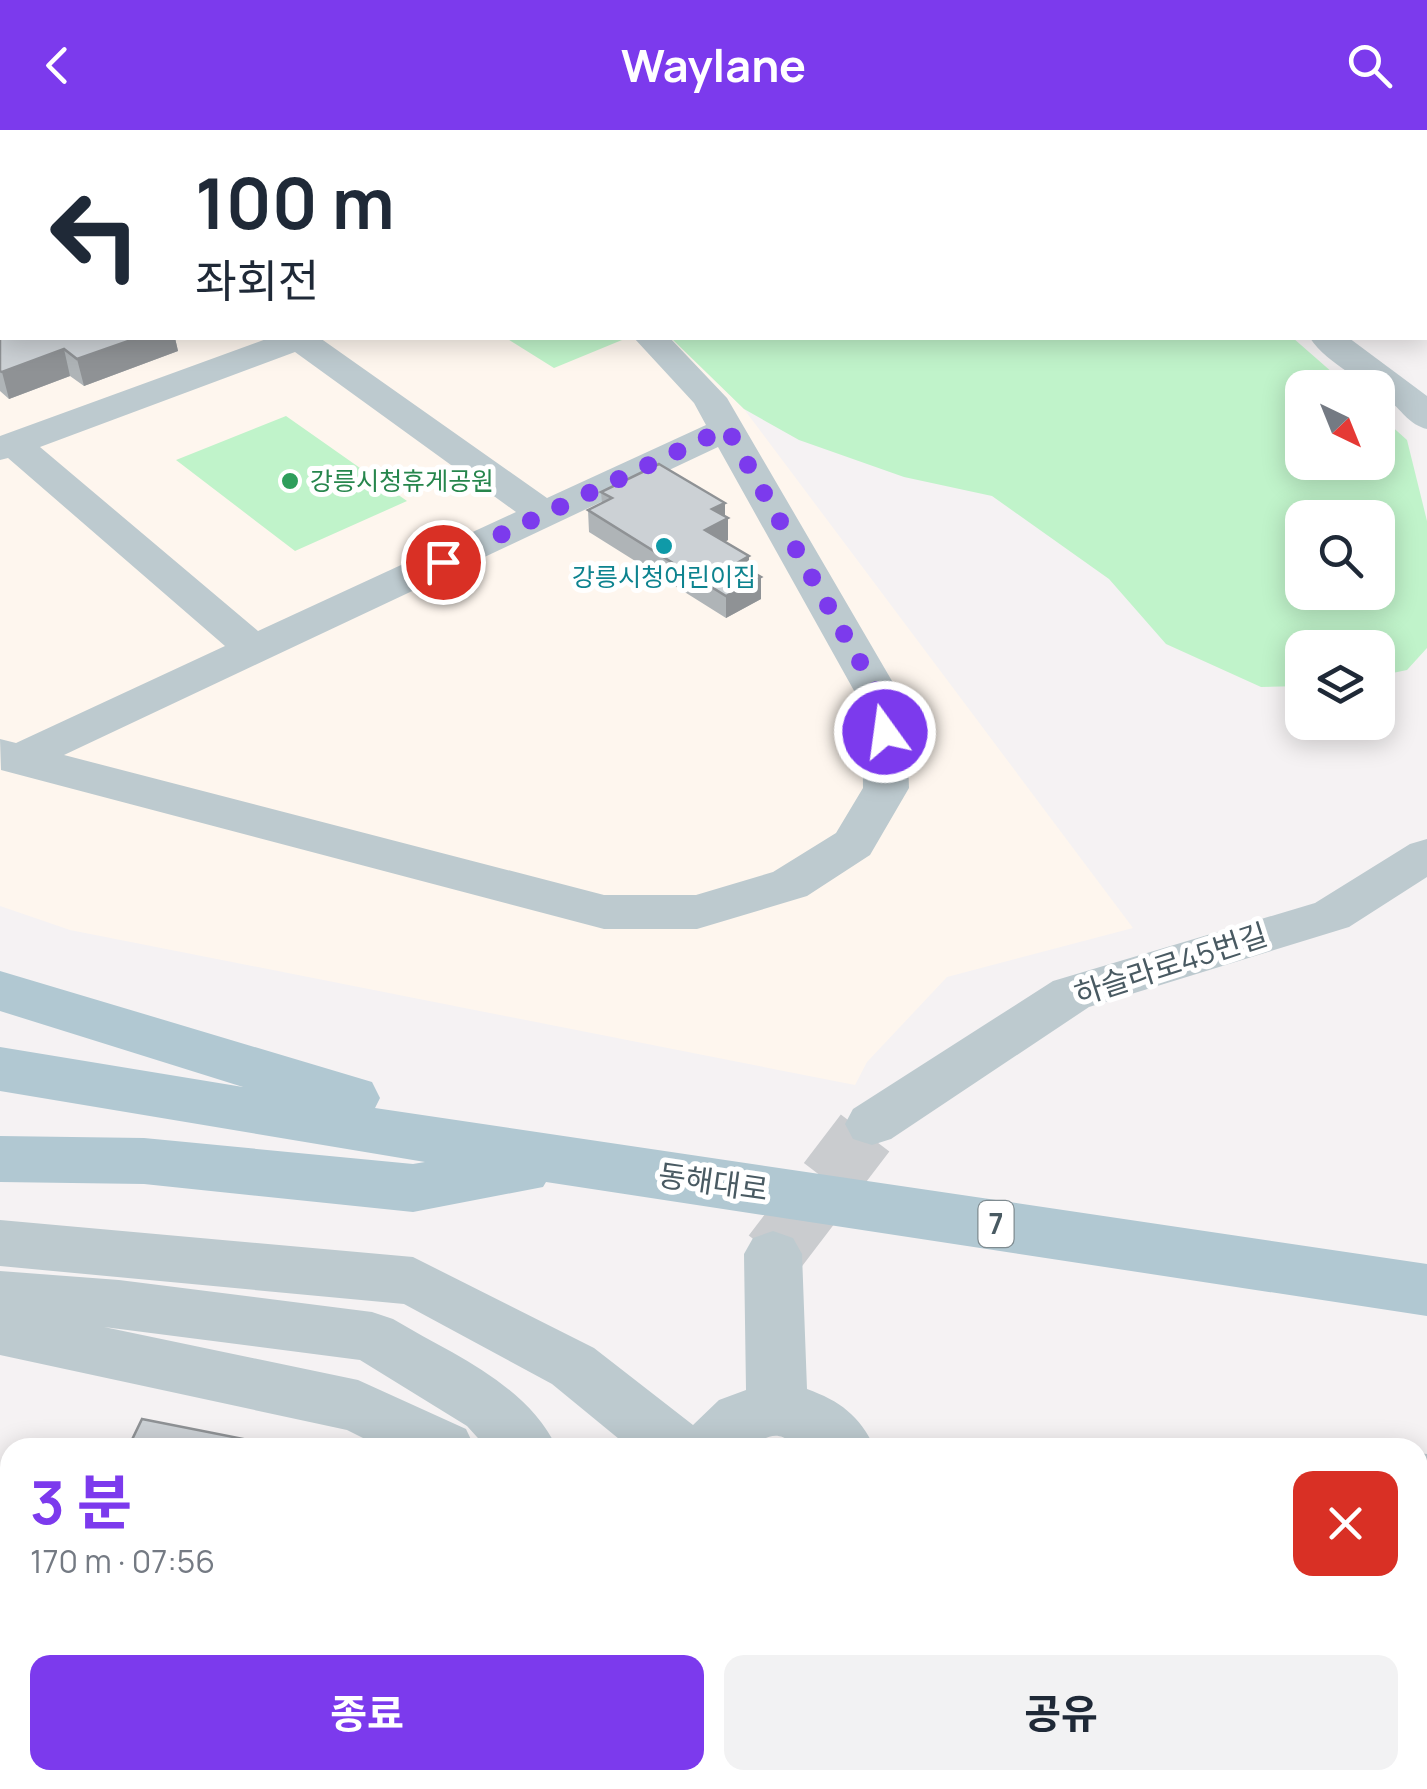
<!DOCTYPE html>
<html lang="ko">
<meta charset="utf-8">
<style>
:root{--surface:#fff;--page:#f2f2f3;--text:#1f2937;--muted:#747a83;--accent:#7c3aed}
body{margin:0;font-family:Manrope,"Noto Sans KR",sans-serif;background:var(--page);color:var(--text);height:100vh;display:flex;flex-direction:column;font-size:38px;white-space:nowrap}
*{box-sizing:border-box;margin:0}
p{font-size:32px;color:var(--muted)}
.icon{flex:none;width:55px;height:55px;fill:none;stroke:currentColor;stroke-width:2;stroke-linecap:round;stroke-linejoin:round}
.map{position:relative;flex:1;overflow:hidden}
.side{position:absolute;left:0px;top:1308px;width:1428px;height:352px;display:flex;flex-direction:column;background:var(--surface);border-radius:30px 30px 0 0;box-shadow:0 5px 25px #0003}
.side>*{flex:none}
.hud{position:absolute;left:0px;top:0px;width:1428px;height:210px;box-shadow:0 5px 25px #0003;background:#fff;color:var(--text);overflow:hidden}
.needle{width:65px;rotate:137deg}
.controls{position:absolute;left:1285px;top:240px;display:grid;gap:20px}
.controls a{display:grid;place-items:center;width:110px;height:110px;border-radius:20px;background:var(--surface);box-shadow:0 5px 25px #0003;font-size:50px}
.pin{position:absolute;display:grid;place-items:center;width:85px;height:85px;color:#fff;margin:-42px;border:5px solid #fff;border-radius:50%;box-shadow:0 2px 10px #0007}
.me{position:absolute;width:110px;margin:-55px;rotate:346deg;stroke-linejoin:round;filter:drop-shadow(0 0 8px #0008)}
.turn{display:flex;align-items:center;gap:35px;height:210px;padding:0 30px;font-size:45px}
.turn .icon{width:130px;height:130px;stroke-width:2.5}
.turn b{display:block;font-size:70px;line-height:85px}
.round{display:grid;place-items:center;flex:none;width:105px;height:105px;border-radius:20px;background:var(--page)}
.headline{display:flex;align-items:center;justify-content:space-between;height:170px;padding:0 30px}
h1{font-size:60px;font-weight:700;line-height:75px;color:var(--accent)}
.primary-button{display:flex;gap:20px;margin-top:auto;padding:20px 30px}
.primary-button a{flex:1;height:115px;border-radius:20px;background:var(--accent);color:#fff;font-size:40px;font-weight:700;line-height:115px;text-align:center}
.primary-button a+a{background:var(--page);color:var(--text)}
header{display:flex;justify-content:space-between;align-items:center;height:130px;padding:0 30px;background:var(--accent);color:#fff;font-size:45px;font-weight:700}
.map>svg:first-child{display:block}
.commercial{fill:#fef6ee}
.green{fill:#c0f3ca;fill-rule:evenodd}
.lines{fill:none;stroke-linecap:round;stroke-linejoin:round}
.minor-tunnel{stroke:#cacccf;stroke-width:61;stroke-dasharray:61 30;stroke-linecap:butt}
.minor{fill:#bdcacf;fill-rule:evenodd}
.major{fill:#b1c8d2;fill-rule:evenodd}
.wall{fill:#afb4b7}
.shaded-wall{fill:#8f9295}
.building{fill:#ccd1d5;stroke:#8f9295;stroke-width:2.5}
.route{stroke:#7c3aed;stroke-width:18;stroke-dasharray:0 32.4}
.leisure-dot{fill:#2e9e5b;stroke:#fff;stroke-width:4}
.culture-dot{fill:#0f9aa8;stroke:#fff;stroke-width:4}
.labels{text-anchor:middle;stroke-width:10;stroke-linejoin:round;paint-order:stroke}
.far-leisure-label{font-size:25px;fill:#27864d;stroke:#fff;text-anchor:start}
.far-culture-label{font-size:25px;fill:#0d838f;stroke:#fff}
.shield{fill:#fff;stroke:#808c91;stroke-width:2.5}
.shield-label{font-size:28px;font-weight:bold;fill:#495a62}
.street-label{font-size:30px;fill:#495a62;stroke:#fff}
</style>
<header><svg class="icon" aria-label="back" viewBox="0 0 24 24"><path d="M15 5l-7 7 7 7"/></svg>Waylane<svg class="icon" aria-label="search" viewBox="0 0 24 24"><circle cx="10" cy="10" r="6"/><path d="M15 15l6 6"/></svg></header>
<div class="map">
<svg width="1427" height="1659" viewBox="0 0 1427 1659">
<rect width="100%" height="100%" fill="#f5f2f3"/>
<path class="commercial" d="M0,0l356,2h-354v206h669l73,71 389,519 -186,49 -80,85 -12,23 -785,-155 -70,-24z"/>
<path class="green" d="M1031,0h396v47l-2,-45z
M506,208h111l5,2 -68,28z
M671,208h622l56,49 -47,1v74h76v-48l29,26 20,81v127l-20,22 -29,6v-28h-76v38l-41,1 -95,-43 -57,-65 -117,-83 -88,-19 -105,-37 -55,-31zM1302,388h76v74h-76z
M286,286l121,85 -112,50 -119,-91z"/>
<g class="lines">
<path class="minor-tunnel" d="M773,1124l99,-130"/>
<path class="minor" d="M0,0h18l1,2h-17v9z
M143,0h45l1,2h-44z
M1425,84l2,1v20l-2,-1z
M269,208h51l227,160 159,-73 -12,-22 -60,-65h36l57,60 179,307 3,83 -39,67 -63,41 -110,33h-93l-603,-159 -1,-31 16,4 209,-97 -217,-188 -8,2v-24zM295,222l221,160 -258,119 -218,-184zM718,317l144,258 1,83 -27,45 -63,39 -77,23h-92l-540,-140z
M1310,208h39l78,58v33c-17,-4 -24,-17 -37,-28 -23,-20 -62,-36 -80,-63z
M1427,709v38l-78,50 -260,80 -198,132 -19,6 -19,-6 -8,-15 8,-15 200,-128 262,-78 95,-59z
M0,1090l413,37 181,91 99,77 26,-25 27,-10 -2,-136 9,-16 20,-7 20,7 9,16 5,135c33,12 52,26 68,59 -21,0 -46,3 -66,0 -26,-5 -27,-25 -59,0h-120l-78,-64 -148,-80 -404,-38z
M0,1141l119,9 253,32 21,7c58,35 133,64 164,129h-70l-20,-22 -107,-66 -256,-33 254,53 108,49 9,19h-92l-36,-18 -347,-75z
M1418,1323l9,1v56l-9,-1z
M353,1650h76l-4,9h-76z"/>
<path class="major" d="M0,841l372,111 8,16 -5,10 1052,156v52l-881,-134 -3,5 -130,25 -269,-28 -144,-2v-46l144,2 269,26 12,-2 -425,-71v-44l243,40 -243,-76z"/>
</g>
<path class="wall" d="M0,30l175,178 3,13 -94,35 -14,-10 -61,23 -9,-8z
M601,362l124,25 3,23 -3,2 24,27 12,30 -35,19 -137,-86 -1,-22 14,-7z"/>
<path class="shaded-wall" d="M137,208h40h-2l3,13 -94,35 -7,-27z
M64,219l6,27 -61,23 -7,-27z
M725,373v17l3,-2v22l-23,12v-22l7,-21z
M749,426v22l-12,-15z
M761,447v22l-35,19v-22z
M10,1597v34l-10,7v-35z
M642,1650h8l-3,9h-8z"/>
<path class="building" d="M0,30l2,2v176h135l-60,21 -13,-10 -62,23 -2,-1z
M1425,47l2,1 -1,18h-1z
M659,334l66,39 -13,6 16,9 -23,12 44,26 -12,7 24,14 -35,19 -138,-86 24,-12 -11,-6z
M142,1289l117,23 -3,6h-128z
M10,1461v136l-10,6v-135z
M509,1650h133l-3,9h-142z"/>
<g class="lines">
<path class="route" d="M443,432l284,-134 157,276 1,28"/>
</g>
<circle class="leisure-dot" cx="290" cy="351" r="10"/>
<circle class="culture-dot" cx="664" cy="416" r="10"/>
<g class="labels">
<g class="far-leisure-label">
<text x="310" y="360">강릉시청휴게공원</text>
</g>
<g class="far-culture-label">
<text x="664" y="456">강릉시청어린이집</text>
</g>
<rect class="shield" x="978.5" y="1071" width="35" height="46" rx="8"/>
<g class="shield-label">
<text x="996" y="1104">7</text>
</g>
<g class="street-label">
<text transform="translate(1171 835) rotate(-18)" y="10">하슬라로45번길</text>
<text transform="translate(713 1053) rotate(8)" y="10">동해대로</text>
</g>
</g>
</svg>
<div class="controls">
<a><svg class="needle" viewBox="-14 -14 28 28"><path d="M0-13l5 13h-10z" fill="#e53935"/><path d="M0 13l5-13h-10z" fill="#747a83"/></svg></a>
<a><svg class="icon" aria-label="search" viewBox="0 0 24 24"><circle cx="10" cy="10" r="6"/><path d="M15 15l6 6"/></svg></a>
<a><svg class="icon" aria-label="layers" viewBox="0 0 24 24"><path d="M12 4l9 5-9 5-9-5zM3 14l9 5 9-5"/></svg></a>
</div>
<div class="pin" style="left:443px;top:432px;background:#d93025"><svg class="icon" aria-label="arrive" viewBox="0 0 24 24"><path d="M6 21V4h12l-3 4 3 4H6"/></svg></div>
<svg class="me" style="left:885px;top:602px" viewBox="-20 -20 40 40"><circle r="17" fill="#7c3aed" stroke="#fff" stroke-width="3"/><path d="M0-11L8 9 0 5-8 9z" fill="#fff"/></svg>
<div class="hud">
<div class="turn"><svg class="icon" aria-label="left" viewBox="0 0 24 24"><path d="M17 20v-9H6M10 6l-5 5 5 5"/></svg><div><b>100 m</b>좌회전</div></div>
</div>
<section class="side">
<div class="headline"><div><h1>3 분</h1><p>170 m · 07:56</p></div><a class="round" style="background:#d93025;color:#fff"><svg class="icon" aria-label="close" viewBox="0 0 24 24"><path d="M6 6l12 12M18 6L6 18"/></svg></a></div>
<div class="primary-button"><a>종료</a><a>공유</a></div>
</section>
</div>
